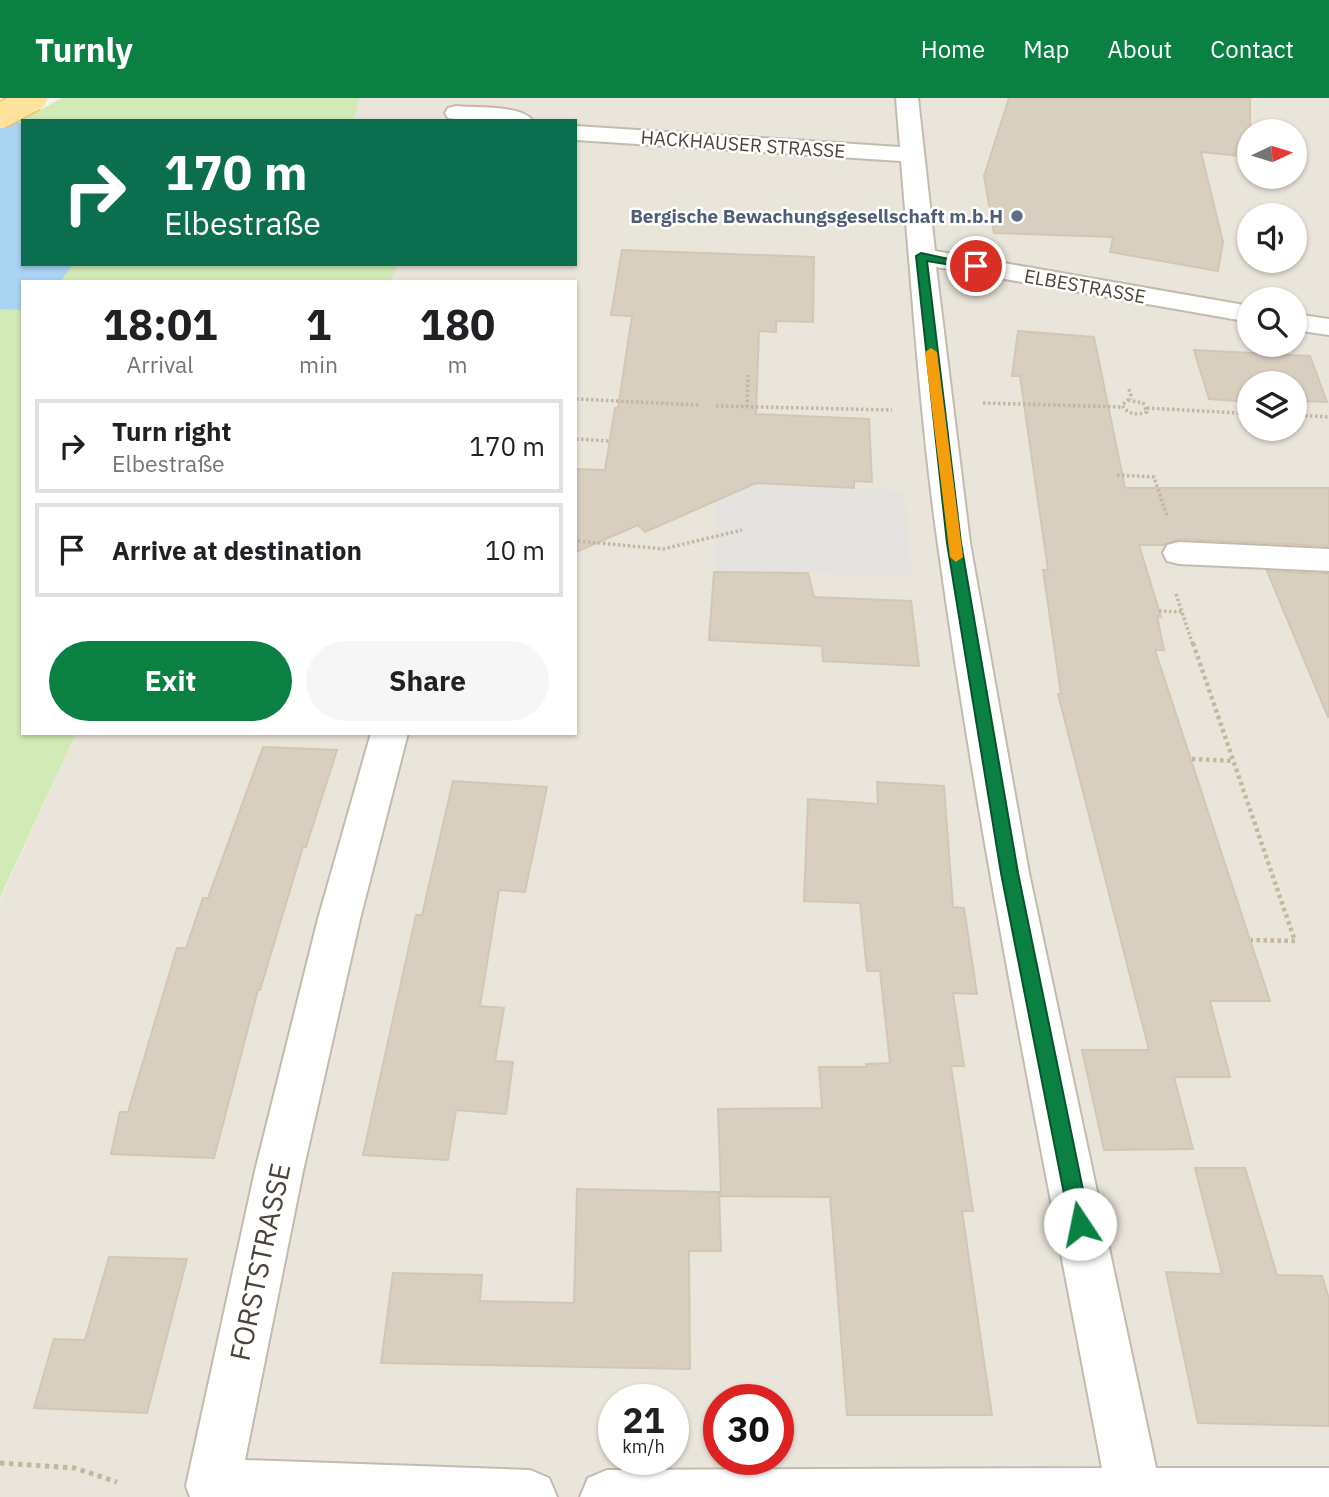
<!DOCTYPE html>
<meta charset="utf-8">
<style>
:root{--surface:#fff;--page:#f6f6f6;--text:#202124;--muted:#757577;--line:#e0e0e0;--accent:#0b8043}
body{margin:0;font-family:"IBM Plex Sans",sans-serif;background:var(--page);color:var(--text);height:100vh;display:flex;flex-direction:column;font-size:26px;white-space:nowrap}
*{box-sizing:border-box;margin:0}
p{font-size:23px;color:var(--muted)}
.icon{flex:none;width:38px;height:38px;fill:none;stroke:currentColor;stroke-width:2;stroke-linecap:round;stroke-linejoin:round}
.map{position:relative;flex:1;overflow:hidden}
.panel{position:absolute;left:21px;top:182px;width:556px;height:455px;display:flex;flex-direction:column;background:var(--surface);border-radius:0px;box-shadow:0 2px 5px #0004}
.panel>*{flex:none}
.top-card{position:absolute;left:21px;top:21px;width:556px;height:147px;border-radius:0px;box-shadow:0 2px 5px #0004;background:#0b6e4f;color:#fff;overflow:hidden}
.needle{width:46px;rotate:86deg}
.controls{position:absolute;left:1237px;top:21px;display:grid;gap:14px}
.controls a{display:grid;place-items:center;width:70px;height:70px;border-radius:50%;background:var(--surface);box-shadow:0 2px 5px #0004;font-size:35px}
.speed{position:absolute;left:598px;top:1286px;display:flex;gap:14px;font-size:35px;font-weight:700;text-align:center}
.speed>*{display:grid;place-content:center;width:91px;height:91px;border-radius:50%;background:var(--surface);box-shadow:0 2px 5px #0004;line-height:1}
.speed small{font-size:18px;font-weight:400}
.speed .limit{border:10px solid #d22;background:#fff;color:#111}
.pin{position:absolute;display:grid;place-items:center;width:60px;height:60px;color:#fff;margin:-30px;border:4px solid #fff;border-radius:50%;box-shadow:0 2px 7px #0007}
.me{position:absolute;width:77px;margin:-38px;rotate:349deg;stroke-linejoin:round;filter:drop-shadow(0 0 5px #0008)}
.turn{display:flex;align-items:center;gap:24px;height:147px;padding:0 28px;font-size:32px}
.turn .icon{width:91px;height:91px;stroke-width:2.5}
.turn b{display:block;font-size:49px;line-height:60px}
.eta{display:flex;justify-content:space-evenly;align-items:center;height:119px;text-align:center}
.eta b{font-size:42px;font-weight:700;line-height:49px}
.cta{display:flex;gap:14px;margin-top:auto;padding:14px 28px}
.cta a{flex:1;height:80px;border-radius:42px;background:var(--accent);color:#fff;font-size:28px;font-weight:700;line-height:80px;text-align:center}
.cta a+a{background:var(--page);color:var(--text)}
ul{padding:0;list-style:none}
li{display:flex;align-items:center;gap:21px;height:94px;margin:0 14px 10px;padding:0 14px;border:4px solid var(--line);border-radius:0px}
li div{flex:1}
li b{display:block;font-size:26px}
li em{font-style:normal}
header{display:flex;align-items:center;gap:42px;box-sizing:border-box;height:98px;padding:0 35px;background:var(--accent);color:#fff}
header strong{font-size:33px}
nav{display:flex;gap:38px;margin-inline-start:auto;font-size:24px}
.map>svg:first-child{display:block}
.residential{fill:#eae5da;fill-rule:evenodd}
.green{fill:#d2eab5}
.parking{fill:#e5e3e0}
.water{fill:#a9d4f2}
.building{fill:#d8cfc1;stroke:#d3c7b4;stroke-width:2}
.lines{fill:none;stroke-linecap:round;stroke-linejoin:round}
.minor-casing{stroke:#c2bbae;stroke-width:4}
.path-far2{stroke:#c4b79f;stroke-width:3.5;stroke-dasharray:2.5 2.5;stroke-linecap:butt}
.path-far1{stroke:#c4b79f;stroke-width:4.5;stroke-dasharray:3.5 3.5;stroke-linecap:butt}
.path{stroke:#c4b79f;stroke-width:5;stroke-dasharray:4.5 4.5;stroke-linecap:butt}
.minor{fill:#fff;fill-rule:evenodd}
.primary-bridge-casing{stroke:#e6c16a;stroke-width:28;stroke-linecap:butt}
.primary-bridge{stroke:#ffe39c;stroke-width:25}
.route{fill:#0b8043;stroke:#07532c;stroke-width:2}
.slow{fill:#f59e0b}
.service-dot{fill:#5c6f8a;stroke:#fff;stroke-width:2.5}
.labels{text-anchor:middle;stroke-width:5;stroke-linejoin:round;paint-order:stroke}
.far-street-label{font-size:19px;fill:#4b4439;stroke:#fff}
.far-service-label{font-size:19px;font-weight:bold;fill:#4e5e75;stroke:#fff;text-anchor:end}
.near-street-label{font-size:28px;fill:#4b4439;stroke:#fff}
</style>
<header>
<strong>Turnly</strong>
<nav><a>Home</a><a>Map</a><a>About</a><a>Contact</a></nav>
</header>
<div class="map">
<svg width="1329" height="1399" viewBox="0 0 1329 1399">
<rect width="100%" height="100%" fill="#f6f3ec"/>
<path class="residential" d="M359,0h970v1399h-1329v-597l76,-167h500v-451h-186l8,-18h178v-143h-222zM1250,33h45v46h-45zM1250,117h45v46h-45zM1250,201h45v46h-45zM1250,285h45v46h-45zM614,1302h60v60h-60zM719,1302h60v60h-60z"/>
<path class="green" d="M62,0h297l-5,23h-331v143h375l-8,18h-367v451h53l-76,165v-766z"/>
<path class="parking" d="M716,384l189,9 6,84 -197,-3z"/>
<path class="water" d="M0,18l23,8v140h50l-13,18h-37v28l-23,-1z"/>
<path class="building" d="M1009,0h241v59l-49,-5 22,90 -5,29 -108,-19 3,-15 -119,-4 -10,-57z
M622,152l192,7 -1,65 -37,-1v11l-17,-1 -3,83 113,5 3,63 -18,-1v7l-98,-5 -111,49 -7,-7 -62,27v-83l29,1 10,-62h3l14,-92 -21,-1z
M1018,233l76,6 31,151h204v58l-150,-7 -15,6h-25l22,72 -4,-1 7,34h-9l115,351h-60l20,76h-56l19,72 -89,1 -22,-100h67l-91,-356h3l-18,-124h5l-28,-194h-8z
M1194,252l116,6 17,46 -26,-1 1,3h-7v-21h-45v19l-41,-3z
M1267,473l62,3v142l-1,1z
M714,474l94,1 6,24 97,4 8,65 -96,-5 -1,-15 -113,-6z
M263,649l74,3 -31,97h-3l-43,143h-2l-44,168 -103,-4 9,-42h8l49,-164h9l17,-50h5z
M453,683l94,6 -22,105 -26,-2 -19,116 24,2 -9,53 18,1 -7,52 -50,-4 -8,50 -85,-5 53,-240h6z
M877,684l67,4 9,121 11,1 13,86 -24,-1 11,73h-13l22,145h-11l30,204h-145l-17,-218 -109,-1 -3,-87 104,-1 -3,-41h48l-1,-3 24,-1 -10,-92h-13l-7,-68 -56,-2 4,-102 70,5z
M1195,1070h50l32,107 45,1 7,23v127l-131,-3 -32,-151 56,2z
M577,1091l142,3 2,59h-32l1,118 -309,-6 12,-90 89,2 -2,26 94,2z
M109,1159l78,2 -40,154 -113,-5 20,-69 31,1z"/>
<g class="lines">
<g class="minor-casing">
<path id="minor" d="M896,0h22l17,153 315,55v16l-314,-55 34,276 59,330 127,595h173v29h-749l8,-19 19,-8 495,-2c-58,-307 -121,-613 -164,-923 -18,-128 -26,-256 -37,-384l-325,-21v-14l324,21z
M456,8c19,2 66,-1 77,15h-63l-22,-3 -3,-5 3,-5z
M1295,216l34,5v16l-34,-5z
M1179,444l150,7v22l-150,-7 -12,-3 -4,-8 4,-8z
M371,635h37l-48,186 -57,252 -58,289 285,10 19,8 8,19h-367l-4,-11 69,-315 63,-252z"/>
</g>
<path class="path-far2" d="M1129,291l3,10
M1245,299l3,9
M576,301l123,6
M1128,302l15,3 4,9c-11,3 -18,3 -25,-7z
M983,305l139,4
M716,308l176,4
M1250,308l-12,4 1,5 11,5
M747,309l1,-32
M1147,310l91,5
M1295,317l34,2
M576,341l34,2
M1117,377l37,2 13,39
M578,443l85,8 79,-19
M1176,496l17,51
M1159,513l23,1"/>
<path class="path-far1" d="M1193,545l102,298 -44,-1
M1192,661l41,2"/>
<path class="path" d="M0,1365l75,5 42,14"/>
<use href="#minor" class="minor"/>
<g class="primary-bridge-casing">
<path id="primary-bridge" d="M0,18l34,-18"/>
</g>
<use href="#primary-bridge" class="primary-bridge"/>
</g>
<path class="route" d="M921,155l60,13 -5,3 -49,-8 34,282 57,330 72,351 -3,8 -7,2 -7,-2 -3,-8 -69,-351 -54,-330 -31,-287z"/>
<path class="slow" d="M931,250l6,4 26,205 -7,5 -6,-5 -25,-205z"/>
<circle class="service-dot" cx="1017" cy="118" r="7"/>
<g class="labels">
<g class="far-street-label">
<text transform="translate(743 46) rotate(4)" y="7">HACKHAUSER STRASSE</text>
<text transform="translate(1085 188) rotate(10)" y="7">ELBESTRASSE</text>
</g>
<g class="far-service-label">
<text x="1003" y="125">Bergische Bewachungsgesellschaft m.b.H</text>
</g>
<g class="near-street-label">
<text transform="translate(260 1164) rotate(-78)" y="10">FORSTSTRASSE</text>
</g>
</g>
</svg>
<div class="controls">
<a><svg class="needle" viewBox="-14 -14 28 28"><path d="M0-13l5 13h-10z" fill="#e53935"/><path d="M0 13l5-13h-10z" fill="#757577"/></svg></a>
<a><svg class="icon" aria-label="sound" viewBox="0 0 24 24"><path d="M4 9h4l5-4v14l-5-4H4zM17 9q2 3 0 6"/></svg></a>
<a><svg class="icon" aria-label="search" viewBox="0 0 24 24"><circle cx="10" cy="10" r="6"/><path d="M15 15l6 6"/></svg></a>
<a><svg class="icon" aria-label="layers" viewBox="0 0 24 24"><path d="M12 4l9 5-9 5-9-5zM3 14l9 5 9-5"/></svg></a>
</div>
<div class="speed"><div>21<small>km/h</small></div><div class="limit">30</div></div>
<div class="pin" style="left:976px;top:168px;background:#d93025"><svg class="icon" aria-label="arrive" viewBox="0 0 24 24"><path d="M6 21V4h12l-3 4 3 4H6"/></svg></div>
<svg class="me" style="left:1080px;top:1126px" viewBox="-20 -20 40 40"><circle r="19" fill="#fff"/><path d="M0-13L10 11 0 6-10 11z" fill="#0b8043"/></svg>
<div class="top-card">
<div class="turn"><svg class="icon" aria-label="right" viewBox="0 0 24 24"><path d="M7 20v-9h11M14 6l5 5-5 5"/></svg><div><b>170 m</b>Elbestraße</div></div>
</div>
<section class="panel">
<div class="eta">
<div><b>18:01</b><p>Arrival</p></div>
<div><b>1</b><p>min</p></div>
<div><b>180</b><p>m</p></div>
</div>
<ul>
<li><svg class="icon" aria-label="right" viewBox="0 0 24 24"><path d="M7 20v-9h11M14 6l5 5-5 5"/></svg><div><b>Turn right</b><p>Elbestraße</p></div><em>170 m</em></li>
<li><svg class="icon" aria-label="arrive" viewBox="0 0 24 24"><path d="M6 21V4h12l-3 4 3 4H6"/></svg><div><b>Arrive at destination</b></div><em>10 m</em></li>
</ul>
<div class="cta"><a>Exit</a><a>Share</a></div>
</section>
</div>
